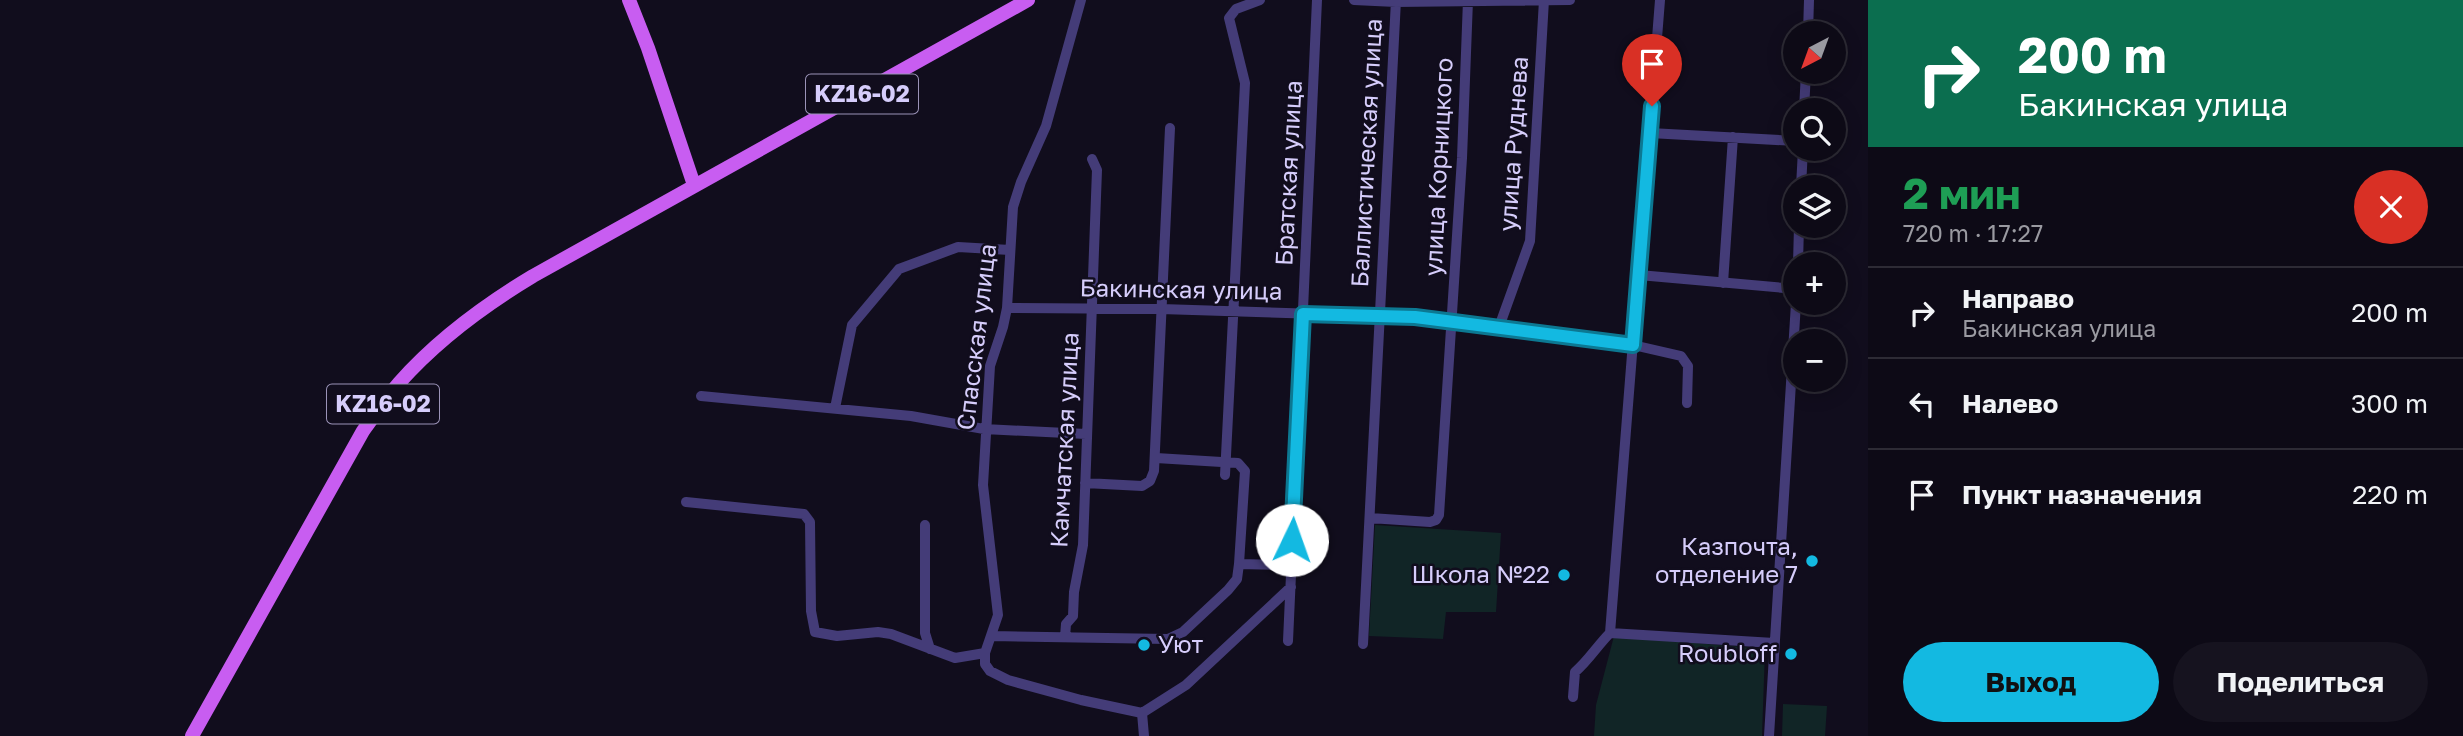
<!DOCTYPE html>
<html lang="ru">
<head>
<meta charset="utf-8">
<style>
  body { margin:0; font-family:"Golos Text",sans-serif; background:#16131f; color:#f1f3f6; height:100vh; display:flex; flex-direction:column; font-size:26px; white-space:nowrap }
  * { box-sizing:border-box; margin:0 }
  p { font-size:23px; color:#9a9aa1 }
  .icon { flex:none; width:38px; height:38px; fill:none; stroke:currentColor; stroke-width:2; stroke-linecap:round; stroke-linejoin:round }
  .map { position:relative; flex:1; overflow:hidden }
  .details { display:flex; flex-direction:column; background:#0d0a16; width:595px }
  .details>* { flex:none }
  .hud { background:#0b6e4f; color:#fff; overflow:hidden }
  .needle { width:46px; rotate:221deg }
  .controls { position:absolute; left:1783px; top:21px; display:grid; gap:14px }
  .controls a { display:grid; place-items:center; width:63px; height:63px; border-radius:50%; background:#0d0a16; box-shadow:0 4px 18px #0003,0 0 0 2px #2d2b35; font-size:35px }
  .pin { position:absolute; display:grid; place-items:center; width:60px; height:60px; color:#fff; margin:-72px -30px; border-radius:50% 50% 50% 0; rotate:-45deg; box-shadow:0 0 7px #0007 }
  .pin .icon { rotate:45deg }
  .me { position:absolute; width:77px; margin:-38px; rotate:3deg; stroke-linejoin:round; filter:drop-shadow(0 0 5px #0008) }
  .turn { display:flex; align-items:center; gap:24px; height:147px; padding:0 35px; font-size:32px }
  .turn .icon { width:91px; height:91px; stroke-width:2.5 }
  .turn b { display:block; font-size:49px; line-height:60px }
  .round { display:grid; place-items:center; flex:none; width:74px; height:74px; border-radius:37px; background:#16131f }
  .headline { display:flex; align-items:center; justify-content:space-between; height:119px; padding:0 35px }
  h1 { font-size:42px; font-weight:700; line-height:52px; color:#1e9e55 }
  .button { display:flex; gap:14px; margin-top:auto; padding:14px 35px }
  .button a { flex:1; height:80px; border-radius:42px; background:#13b9e1; color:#111; font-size:28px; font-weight:700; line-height:80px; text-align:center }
  .button a+a { background:#16131f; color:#f1f3f6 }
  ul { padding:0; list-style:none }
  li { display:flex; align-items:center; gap:21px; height:91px; padding:0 35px; border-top:2px solid #2d2b35 }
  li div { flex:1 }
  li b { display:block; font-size:26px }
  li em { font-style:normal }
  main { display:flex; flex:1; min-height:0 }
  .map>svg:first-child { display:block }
  .green { fill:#112526 }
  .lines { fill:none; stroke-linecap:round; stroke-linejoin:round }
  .minor { stroke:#443c78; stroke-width:10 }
  .major { stroke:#c85df1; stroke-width:14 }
  .route-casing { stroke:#0c7892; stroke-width:18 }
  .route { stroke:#13b9e1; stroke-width:12 }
  .poi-dot { fill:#13b9e1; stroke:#110d1d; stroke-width:2.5 }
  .labels { text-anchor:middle; stroke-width:5; stroke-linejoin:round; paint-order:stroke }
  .shield { fill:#110d1d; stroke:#9b93b8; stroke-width:2 }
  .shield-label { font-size:23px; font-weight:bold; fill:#d6cdfb }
  .street-label { font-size:24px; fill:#d6cdfb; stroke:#110d1d }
  .poi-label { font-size:24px; fill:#d6cdfb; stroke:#110d1d; text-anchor:end }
</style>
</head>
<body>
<main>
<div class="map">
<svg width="1868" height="736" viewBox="0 0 1868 736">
  <rect width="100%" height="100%" fill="#110d1d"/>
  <path class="green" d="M1375 525 1501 533 1496 612H1446L1443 639 1369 636Z
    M1614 636 1765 649 1762 736H1594L1596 705Z
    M1783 704 1827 706 1825 736H1782Z"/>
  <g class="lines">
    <path class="minor" d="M1081 0 1046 126 1021 182 1013 207 1007 308 1003 327 990 366 983 485 998 615 985 653V664L990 671 1008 680 1081 700 1142 713 1144 736
      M1354 0 1396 2 1570 0
      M1808 33 1809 0
      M1804 110 1806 72
      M1650 133 1796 141
      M1801 187 1803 149
      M1798 264 1799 226
      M1639 275 1796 289
      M1723 283 1733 137
      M1007 308 1161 309 1415 317 1633 345 1681 356 1688 366 1687 403
      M1499 327 1530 241 1544 0
      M701 396 911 416 984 429 1086 434
      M835 408 852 325 899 269 958 247 1010 250
      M1156 458 1238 463 1245 471 1239 564
      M1225 475 1245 83 1229 18 1236 9 1260 0
      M1085 483 1142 486 1150 481 1154 471 1170 128
      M686 502 804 514 810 522 811 611 815 632 837 636 878 632 891 634 955 658 985 653
      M1370 518 1430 522 1436 520 1439 515 1462 158 1468 0
      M925 525V633L930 649
      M1610 633 1774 643
      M992 636 1168 639 1183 632 1228 590 1237 579 1239 564 1291 565
      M1065 637 1066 624 1073 616 1074 592 1083 545 1097 170 1092 159
      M1288 641 1317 0
      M1363 644 1396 0
      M1573 697 1575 672C1589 660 1597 646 1610 633L1660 0
      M1142 713 1186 685 1291 587
      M1769 736 1796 303"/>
    <path class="major" d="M629 0 648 48 694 185
      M192 736 363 431C375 415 386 398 399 383 437 340 483 306 533 276L1028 0"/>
  </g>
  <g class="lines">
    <g class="route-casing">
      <path id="route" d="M1292 540 1303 314 1415 317 1633 345 1652 106"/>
    </g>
    <use href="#route" class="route"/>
  </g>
  <g class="poi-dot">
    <circle cx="1812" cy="561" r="7"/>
    <circle cx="1564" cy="575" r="7"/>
    <circle cx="1144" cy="645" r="7"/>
    <circle cx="1791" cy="654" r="7"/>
  </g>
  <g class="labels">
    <g class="shield">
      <rect x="806" y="74.5" width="112" height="39" rx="5"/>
      <rect x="327" y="384.5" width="112" height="39" rx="5"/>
    </g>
    <g class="shield-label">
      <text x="862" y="102">KZ16-02</text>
      <text x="383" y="412">KZ16-02</text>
    </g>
    <g class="street-label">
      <text transform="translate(1514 144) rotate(-86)" y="8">улица Руднева</text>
      <text transform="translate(1367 153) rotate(-87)" y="8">Баллистическая улица</text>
      <text transform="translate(1439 167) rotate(-87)" y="8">улица Корницкого</text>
      <text transform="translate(1289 173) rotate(-87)" y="8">Братская улица</text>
      <text transform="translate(1181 290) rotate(1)" y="8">Бакинская улица</text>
      <text transform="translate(977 337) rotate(-83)" y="8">Спасская улица</text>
      <text transform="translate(1065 440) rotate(-87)" y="8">Камчатская улица</text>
    </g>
    <g class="poi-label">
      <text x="1798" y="555">Казпочта,<tspan x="1798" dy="28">отделение 7</tspan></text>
      <text x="1550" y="583">Школа №22</text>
      <text x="1158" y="653" text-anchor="start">Уют</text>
      <text x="1777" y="662">Roubloff</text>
    </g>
  </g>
</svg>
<div class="controls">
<a><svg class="needle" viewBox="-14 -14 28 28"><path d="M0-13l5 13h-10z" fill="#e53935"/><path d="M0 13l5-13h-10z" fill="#9a9aa1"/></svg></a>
<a><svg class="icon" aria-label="search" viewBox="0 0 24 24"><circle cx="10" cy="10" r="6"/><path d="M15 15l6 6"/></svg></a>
<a><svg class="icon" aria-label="layers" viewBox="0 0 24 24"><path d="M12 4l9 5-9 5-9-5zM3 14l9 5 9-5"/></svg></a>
<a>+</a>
<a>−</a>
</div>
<div class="pin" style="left:1652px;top:106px;background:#d93025"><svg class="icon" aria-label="arrive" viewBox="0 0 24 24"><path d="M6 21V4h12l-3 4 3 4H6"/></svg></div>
<svg class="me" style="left:1292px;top:540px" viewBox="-20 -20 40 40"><circle r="19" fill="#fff"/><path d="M0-13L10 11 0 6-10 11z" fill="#13b9e1"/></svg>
</div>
<section class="details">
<div class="hud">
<div class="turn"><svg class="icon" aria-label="right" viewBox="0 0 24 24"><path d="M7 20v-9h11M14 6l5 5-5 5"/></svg><div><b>200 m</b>Бакинская улица</div></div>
</div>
<div class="headline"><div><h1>2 мин</h1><p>720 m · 17:27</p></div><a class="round" style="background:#d93025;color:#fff"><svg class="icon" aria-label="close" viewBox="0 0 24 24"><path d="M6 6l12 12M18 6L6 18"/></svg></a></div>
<ul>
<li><svg class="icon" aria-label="right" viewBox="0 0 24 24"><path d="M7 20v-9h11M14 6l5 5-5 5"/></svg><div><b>Направо</b><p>Бакинская улица</p></div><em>200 m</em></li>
<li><svg class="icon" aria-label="left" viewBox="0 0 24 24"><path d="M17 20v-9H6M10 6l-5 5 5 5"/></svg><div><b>Налево</b></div><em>300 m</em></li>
<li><svg class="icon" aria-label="arrive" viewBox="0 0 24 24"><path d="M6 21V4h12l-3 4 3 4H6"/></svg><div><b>Пункт назначения</b></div><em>220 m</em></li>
</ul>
<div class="button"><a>Выход</a><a>Поделиться</a></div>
</section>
</main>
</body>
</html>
